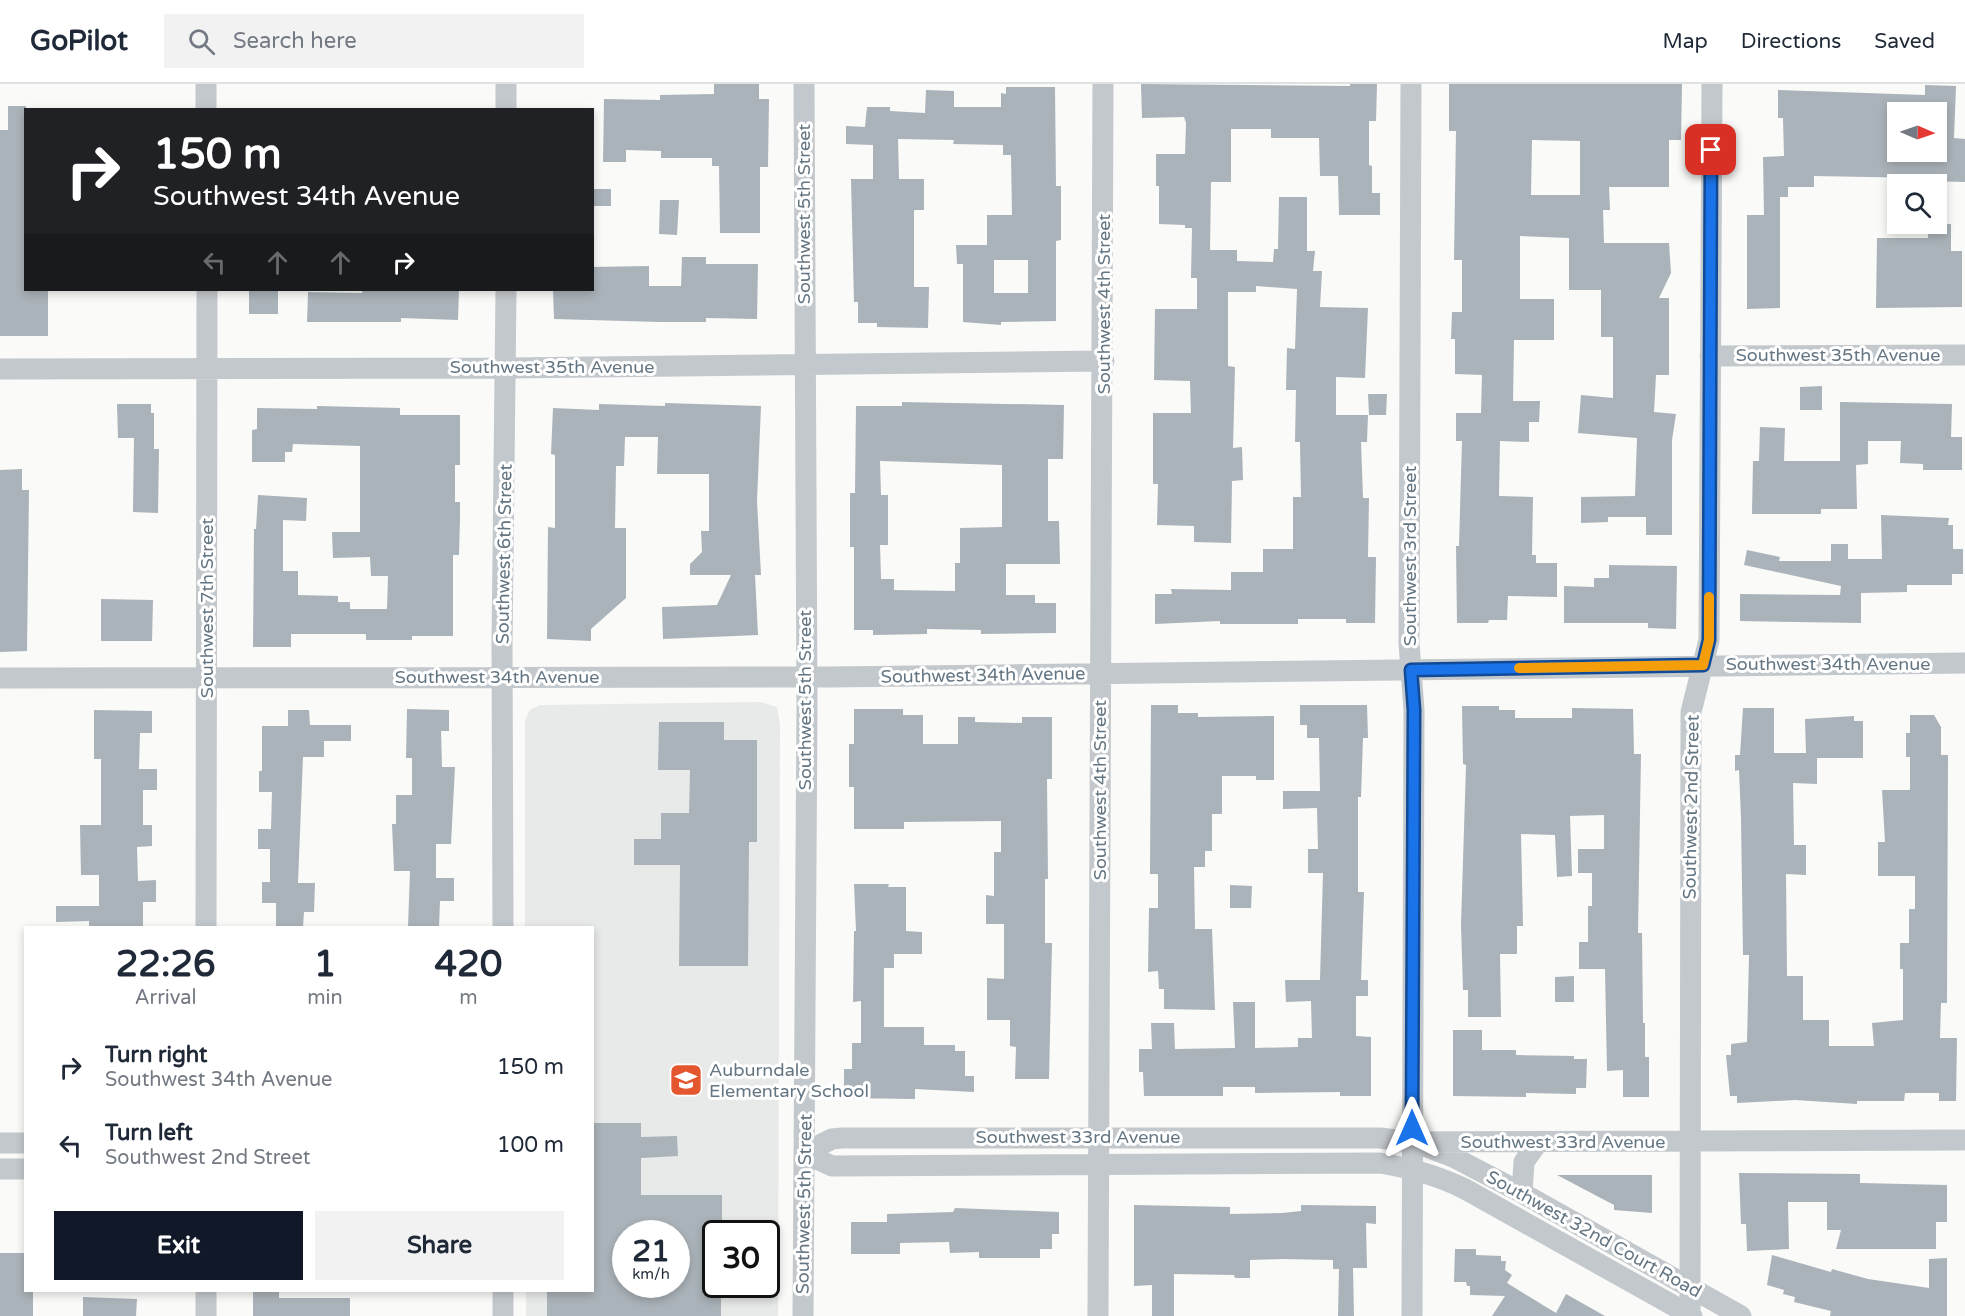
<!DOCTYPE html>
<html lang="en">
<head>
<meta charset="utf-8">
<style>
  body { margin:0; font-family:"Varela Round",sans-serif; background:#f2f2f3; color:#1f2937; height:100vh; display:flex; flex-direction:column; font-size:22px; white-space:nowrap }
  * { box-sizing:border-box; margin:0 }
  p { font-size:20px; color:#747a83 }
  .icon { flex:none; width:33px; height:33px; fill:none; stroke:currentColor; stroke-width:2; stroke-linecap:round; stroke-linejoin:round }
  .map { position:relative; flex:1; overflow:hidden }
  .panel { position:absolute; left:24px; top:842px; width:570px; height:366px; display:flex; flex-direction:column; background:#fff; border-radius:0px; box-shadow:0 3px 9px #0003 }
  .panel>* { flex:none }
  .top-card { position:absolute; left:24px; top:24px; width:570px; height:183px; border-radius:0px; box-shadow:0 3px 9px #0003; background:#202124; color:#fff; overflow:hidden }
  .needle { width:39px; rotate:92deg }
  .buttons { position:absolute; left:1887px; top:18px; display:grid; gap:12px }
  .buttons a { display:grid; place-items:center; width:60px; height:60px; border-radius:0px; background:#fff; box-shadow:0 3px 9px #0003; font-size:30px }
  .speed { position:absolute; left:612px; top:1136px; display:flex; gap:12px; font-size:30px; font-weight:700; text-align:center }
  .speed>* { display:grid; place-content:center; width:78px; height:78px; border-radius:50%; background:#fff; box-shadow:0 3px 9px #0003; line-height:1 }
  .speed small { font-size:15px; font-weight:400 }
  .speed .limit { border:3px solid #111; border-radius:9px; background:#fff; color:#111 }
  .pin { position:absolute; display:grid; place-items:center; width:51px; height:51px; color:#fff; margin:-26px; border-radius:12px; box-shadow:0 3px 9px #0006 }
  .me { position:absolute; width:66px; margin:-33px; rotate:0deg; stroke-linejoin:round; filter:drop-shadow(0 0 4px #0008) }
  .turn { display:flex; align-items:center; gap:21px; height:126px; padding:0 30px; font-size:27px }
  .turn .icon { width:78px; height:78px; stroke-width:2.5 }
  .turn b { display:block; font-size:42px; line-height:51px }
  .lanes { display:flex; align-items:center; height:57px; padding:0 30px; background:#0003; justify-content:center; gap:30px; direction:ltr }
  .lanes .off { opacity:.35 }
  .eta { display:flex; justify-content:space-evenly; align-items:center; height:102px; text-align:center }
  .eta b { font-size:36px; font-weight:800; line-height:42px }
  .action { display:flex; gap:12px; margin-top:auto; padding:12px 30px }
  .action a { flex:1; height:69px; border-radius:0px; background:#111827; color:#fff; font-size:24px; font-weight:800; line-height:69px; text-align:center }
  .action a+a { background:#f2f2f3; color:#1f2937 }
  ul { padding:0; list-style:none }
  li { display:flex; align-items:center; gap:18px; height:78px; padding:0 30px }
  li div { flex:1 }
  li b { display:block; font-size:22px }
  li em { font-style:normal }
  header { display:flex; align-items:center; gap:36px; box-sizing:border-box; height:84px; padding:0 30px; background:#fff; border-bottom:2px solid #e0e1e3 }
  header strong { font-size:28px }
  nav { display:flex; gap:33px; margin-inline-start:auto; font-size:21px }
  .search { width:420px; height:54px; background:#f2f2f3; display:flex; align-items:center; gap:15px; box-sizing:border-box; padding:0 21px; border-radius:0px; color:#747a83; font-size:22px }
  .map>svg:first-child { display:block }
  .built { fill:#e8e9e9; fill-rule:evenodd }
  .building { fill:#aab3b9; fill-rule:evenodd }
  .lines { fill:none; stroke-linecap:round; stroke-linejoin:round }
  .minor { stroke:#c3c8cc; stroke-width:21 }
  .route-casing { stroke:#114b97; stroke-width:15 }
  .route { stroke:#1a73e8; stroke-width:10 }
  .slow { stroke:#f59e0b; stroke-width:10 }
  .labels { text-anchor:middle; stroke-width:6; stroke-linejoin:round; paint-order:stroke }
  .street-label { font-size:18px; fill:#657683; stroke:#fff }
  .poi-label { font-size:18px; fill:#657683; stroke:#fff; text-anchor:start }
</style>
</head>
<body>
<header>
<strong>GoPilot</strong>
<div class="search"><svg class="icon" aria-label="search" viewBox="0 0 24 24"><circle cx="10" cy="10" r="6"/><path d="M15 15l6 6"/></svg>Search here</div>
<nav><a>Map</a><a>Directions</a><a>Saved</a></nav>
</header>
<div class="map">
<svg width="1965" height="1232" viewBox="0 0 1965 1232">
  <rect width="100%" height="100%" fill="#fafaf8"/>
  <path class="built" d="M760 618 777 623 780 640 778 1232H526V1206H592V843H525V636L530 626 540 621ZM626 1149H676V1200H626ZM716 1149H766V1200H716Z"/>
  <path class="building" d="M714 0H759V15H769L768 83H760V149H720L719 82H712V74H661V67L626 66V78H603L604 15 660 16V11L714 10Z
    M1141 0 1350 2V0H1377L1376 37H1369V81L1372 82V109H1380V131H1339L1338 92H1320L1319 54H1271V45H1231V98H1211L1210 166H1237V177L1273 178 1274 165H1278L1279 113H1307V167H1315L1313 187H1322L1320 223 1368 224 1365 294 1336 293V331H1368L1367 358H1361L1363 414H1369L1368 473H1376L1375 539H1346V535H1298V540H1220V537L1155 540V510H1172L1171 505 1231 506V488H1263V465H1293V413H1301L1300 358H1295L1296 306H1286L1287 264 1295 265 1297 205 1256 202V208H1228V282L1235 283 1233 364 1242 363 1243 396 1232 397 1231 459 1194 458V442L1157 441 1158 400H1153V329H1191L1190 297 1154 296 1155 225H1197V194H1191L1192 144H1185V141L1159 140V102H1156V70H1185L1186 39 1184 33 1142 34Z
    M1449 0H1682L1681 56H1669V103H1609L1610 126H1603L1604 159H1669L1671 189 1659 214H1669V291H1656L1654 328 1676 330 1672 356V451H1646V433H1608V438L1581 439V413L1635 412 1637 354 1578 349 1581 311 1613 314V253H1601V206H1569V154L1520 152V215H1554V256H1514L1513 317H1540L1539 338H1529V358L1500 357 1499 412 1533 413 1532 471H1536V479H1557V513L1508 512 1507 536H1489L1488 539H1457L1456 462H1459L1462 357H1456V329H1481L1482 291 1455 290V255H1451L1452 228H1462V176H1454L1456 47H1449ZM1532 56 1580 57V111H1531Z
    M1925 1 1956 2 1954 54 1965 55V98L1923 97V94L1814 92V103H1788V113H1780V224L1747 225V131H1764L1763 73 1784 72 1783 34H1778V6L1925 11ZM1898 28H1936V68H1898Z
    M1006 3H1055L1056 102H1061V156L1056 157V237L1001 238V241L963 238V180H957L956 161H987V131H1012L1011 71H1003V61L953 60 954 56 898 55 899 95H924V126H914V203H929L928 244 877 243V239H858V218H854L851 95H873V61L846 60V42L865 43 867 23H890V27L925 29 926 6 954 7V23H1001V9L1006 10ZM994 176H1028V209H994Z
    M8 22H26V206H48V252H0V46H8Z
    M592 105H611V122H592Z
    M660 116H679L677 151 659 150Z
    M1928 140H1951V167H1962V223L1876 224 1877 154H1928Z
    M682 173H706V180H758L757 235 706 234V238H660L554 235 553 206H592V183L649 182V202H681Z
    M249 206H278V230H249Z
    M362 206H459L458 236 401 234V238H307L308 208 362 209Z
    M1822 302V326H1800V303Z
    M1368 310H1387L1386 331H1369Z
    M902 318 1064 321 1063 375H1048V437H1059L1060 480H1006V511H1035V519H1056V549L981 550V546L927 545V550L873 551V546H854V463H850V409H855L856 322H902ZM880 377 1002 381V443L960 444V479H955V507L894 506V495H881L880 461H888V411H881Z
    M1840 318 1952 320 1951 353H1962V386H1923V380L1900 379 1901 357H1868V380L1856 381 1857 425H1821V430H1752L1753 377H1759L1760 343 1785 344 1784 377H1840Z
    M665 319 761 322 757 417 761 491H755L758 551 663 555 662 523 717 521 731 491H690V480L702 468 701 447H709V390H657L658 353H625L624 382H616L615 444H626V514L591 545V557L547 555 548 443 555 444V371L551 370 553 324 599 326V320L665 322Z
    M117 320H151V329H154V365H159L158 429 133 428 134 354H118Z
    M317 322 400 324V331H460V381H455V418H460V434L459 471H453V552H412V556H366V550H291V563H253L254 445H256L258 411 307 414 306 437 283 436V487H298V511L338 512V518H350V525H387L388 492H371L370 473 333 474 332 448H360V362L293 360 292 368H285V378H252V346L257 345V324L317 325Z
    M22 385V406H29L27 567 0 568V386Z
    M1881 431 1949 434 1948 441H1953V465H1963V490H1952V501H1907V508L1861 509V539L1740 537V510L1840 511 1841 502 1744 481 1747 466 1780 473 1779 477H1831V460H1848V475H1882Z
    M1609 481 1677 482 1676 545 1648 544V539H1564V502L1594 503V494H1609Z
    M101 515 153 516 152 557H101Z
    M1151 621H1178V629H1198V633L1274 632V696H1256V692H1222V730H1212V767H1205V783H1194L1195 845H1212L1215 926 1164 925V905H1159L1158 887 1148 888 1149 824H1158V790H1150Z
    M1300 621H1367L1368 654H1363L1361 713H1358V808H1364L1361 896H1368V912H1356V952L1371 953V1012H1340V1008L1255 1009V1003H1223V1012H1144L1143 988H1139V965H1152L1151 939H1174L1175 965 1235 964 1233 918H1255V964L1298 963V954H1312L1311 917 1286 918 1285 896H1320L1323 789H1308V765H1318L1317 724 1283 725V707H1320L1319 654H1307V641H1300Z
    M1462 622H1499V626H1515V634H1572V624L1633 625 1634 670H1641L1638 849H1642L1643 939H1645V973H1649V1013H1623V986L1607 987 1605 885H1579V858H1588V822H1592V789H1578V765H1604V731L1570 732 1572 792 1557 793 1555 751 1521 750 1523 842H1517V870H1500L1501 933H1468V906H1463L1461 841 1466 681 1463 680Z
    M1743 624H1774V669H1806L1805 635 1854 632V637H1863V674H1817V700L1793 699 1794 761H1806V791L1786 790 1787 892H1803V936H1829V962H1874L1872 939 1903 936V885H1900V859H1909V825H1915V792H1878V758H1885L1882 706H1910V673H1906V649H1910V631H1934L1941 643V671H1948L1947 919H1941L1940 954H1957L1956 1017H1939V1009H1905L1904 1017H1857V1020L1795 1016 1737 1019V1012H1730L1726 971H1731V960L1747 958 1749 871H1743L1741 734 1739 686 1735 687V671H1740Z
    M407 625 449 626V647H441L442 683H455L451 760H436V794H454V817H440L439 843H408L410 787H394L392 740H396V711H412V674H406Z
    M854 625H903V631H923V660H958V633H975V638L1022 639V633H1052V695H1047L1048 795H1045V859H1052L1049 995H1015L1016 963 1010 962V936H987V894L1004 895V840H986V811L994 812V768H1001V737L904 738V745H854V703H849V660H854Z
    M94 626 152 627V649H140L139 685H157V706H143V741H152V762L137 763 138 797 156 796V818H143V843H89V837L56 838V822H99V791H81L80 741H101V675H94Z
    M288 626H309L310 641H351V657H324V673H303L298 799H315L314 828H304L303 843H276V819H262V798H270V765H258V745H271L272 708H259V687H262V642H288Z
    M659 638H724V656H757V758H749L748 882H679L680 781H634V755H661V729H689L690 686H658Z
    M854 800H889L888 803H906V847L922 848V870H894V884H884V943H924V961H955V967H965V992H974V1008L915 1005V1015L844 1014V985H852V959H861V917L853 918 854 847H856Z
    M1230 801 1252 802 1251 824H1230Z
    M1574 892V918H1555V893Z
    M1453 946H1482V966H1516V971L1574 972V975H1587L1586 1004H1576V1010L1526 1009V1013L1453 1012Z
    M592 1039H641V1053L677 1052 678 1072 641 1074V1111H722V1149H716V1200H721V1232H547V1206H592ZM626 1149H676V1200H626Z
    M1739 1089 1860 1090V1099L1947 1101V1138H1936V1165H1836L1841 1146H1827V1118H1788L1789 1165 1747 1167 1746 1140H1741Z
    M1557 1091H1652V1129L1614 1126V1121Z
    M1134 1121 1230 1123V1130L1282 1129 1301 1127V1121L1376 1122V1140L1366 1139 1367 1184H1353L1354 1232H1338L1339 1185H1333V1176L1282 1175 1250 1176V1194H1235L1234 1191 1174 1190V1232H1152V1201L1134 1202Z
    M955 1124 1059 1128V1150H1052V1165H1040V1174H979V1168L950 1169 949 1158 900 1159V1170H851V1138H887V1130L953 1128Z
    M1455 1165H1476V1171L1501 1172V1177H1506L1505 1186 1512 1191 1507 1199 1556 1229 1566 1210 1605 1232H1492L1505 1212 1470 1211V1202H1467L1466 1198H1454Z
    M0 1169H26V1206H33V1232H0Z
    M1772 1171 1831 1188 1832 1185 1868 1195 1929 1204V1175L1947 1174V1232H1830L1831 1227 1794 1218 1795 1213 1783 1210 1784 1206 1767 1201Z
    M253 1206H279V1214H350V1232H253Z
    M83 1213 137 1215 136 1232H83Z"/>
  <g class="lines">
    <path class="minor" d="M206 0V26
      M1411 0 1409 559 1414 626 1412 1232
      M506 26V0
      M1710 272 1965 271
      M0 285 506 284 1104 277
      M0 594 830 593 1965 579
      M206 843 207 206
      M503 843 502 561 506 206
      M0 1059H26
      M1424 1062 1453 1073 1522 1109 1741 1232
      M804 1069 832 1055 842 1054H1380L1412 1058 1965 1056
      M804 1069 832 1082 1380 1079C1410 1084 1437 1091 1465 1105L1692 1232
      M0 1085H26
      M1522 1109 1524 1078 1538 1058
      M206 1206V1232
      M503 1232V1206
      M803 1232 807 621 804 0
      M1098 1232 1103 0
      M1690 1232 1691 628 1709 556 1712 0"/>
  </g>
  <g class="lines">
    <g class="route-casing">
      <path id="route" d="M1412 1044 1414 626 1411 586 1703 581 1709 556 1711 66"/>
    </g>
    <use href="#route" class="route"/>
    <path class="slow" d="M1519 584 1703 581 1709 556V513"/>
  </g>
  <defs>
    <g id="school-square" transform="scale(1.725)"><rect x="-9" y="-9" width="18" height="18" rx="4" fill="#e4572e" stroke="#fff"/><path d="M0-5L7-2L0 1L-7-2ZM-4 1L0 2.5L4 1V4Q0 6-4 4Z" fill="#fff"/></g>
  </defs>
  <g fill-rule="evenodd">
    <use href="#school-square" x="686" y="996"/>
  </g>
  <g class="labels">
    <g class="street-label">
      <text transform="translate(804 130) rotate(-90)" y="6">Southwest 5th Street</text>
      <text transform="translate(1104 220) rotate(-90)" y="6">Southwest 4th Street</text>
      <text x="1838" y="277">Southwest 35th Avenue</text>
      <text x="552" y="289">Southwest 35th Avenue</text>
      <text transform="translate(504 470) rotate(-89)" y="6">Southwest 6th Street</text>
      <text transform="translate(1410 472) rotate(-90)" y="6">Southwest 3rd Street</text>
      <text transform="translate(207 524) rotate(-90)" y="6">Southwest 7th Street</text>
      <text x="1828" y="586">Southwest 34th Avenue</text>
      <text transform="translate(983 591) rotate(-1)" y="6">Southwest 34th Avenue</text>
      <text x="497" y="599">Southwest 34th Avenue</text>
      <text transform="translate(805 616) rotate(-90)" y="6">Southwest 5th Street</text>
      <text transform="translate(1100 706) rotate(-90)" y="6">Southwest 4th Street</text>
      <text transform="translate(1691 723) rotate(-89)" y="6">Southwest 2nd Street</text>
      <text x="1078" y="1059">Southwest 33rd Avenue</text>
      <text x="1563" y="1064">Southwest 33rd Avenue</text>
      <text transform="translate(804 1120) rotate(-89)" y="6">Southwest 5th Street</text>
      <text transform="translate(1594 1150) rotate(29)" y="6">Southwest 32nd Court Road</text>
    </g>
    <g class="poi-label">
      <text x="709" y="992">Auburndale<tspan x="709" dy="21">Elementary School</tspan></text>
    </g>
  </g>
</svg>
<div class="buttons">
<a><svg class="needle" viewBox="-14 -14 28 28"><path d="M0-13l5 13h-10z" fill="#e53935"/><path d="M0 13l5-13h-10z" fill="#747a83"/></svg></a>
<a><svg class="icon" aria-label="search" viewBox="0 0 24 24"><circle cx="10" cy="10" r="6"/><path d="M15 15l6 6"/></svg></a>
</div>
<div class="speed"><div>21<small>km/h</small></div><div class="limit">30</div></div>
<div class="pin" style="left:1711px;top:66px;background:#d93025"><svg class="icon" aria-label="arrive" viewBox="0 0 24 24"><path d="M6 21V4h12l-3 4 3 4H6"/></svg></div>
<svg class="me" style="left:1412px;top:1044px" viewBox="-20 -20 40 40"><path d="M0-17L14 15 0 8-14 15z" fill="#1a73e8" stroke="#fff" stroke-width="4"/></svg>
<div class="top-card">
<div class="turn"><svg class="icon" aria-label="right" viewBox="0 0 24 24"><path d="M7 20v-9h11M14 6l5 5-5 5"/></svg><div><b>150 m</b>Southwest 34th Avenue</div></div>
<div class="lanes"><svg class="icon off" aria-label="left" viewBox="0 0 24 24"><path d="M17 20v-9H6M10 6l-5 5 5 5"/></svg><svg class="icon off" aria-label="ahead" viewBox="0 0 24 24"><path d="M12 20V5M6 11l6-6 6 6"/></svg><svg class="icon off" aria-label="ahead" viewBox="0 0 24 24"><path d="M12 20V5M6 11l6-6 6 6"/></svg><svg class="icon" aria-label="right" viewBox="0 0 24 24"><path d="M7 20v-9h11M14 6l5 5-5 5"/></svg></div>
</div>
<section class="panel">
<div class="eta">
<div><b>22:26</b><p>Arrival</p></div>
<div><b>1</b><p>min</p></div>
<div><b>420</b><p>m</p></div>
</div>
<ul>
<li><svg class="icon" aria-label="right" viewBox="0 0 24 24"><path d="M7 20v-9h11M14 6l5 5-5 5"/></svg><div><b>Turn right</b><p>Southwest 34th Avenue</p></div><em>150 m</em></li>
<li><svg class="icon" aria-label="left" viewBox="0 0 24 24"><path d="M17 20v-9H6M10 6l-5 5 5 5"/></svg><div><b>Turn left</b><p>Southwest 2nd Street</p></div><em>100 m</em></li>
</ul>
<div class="action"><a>Exit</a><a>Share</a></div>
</section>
</div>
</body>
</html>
